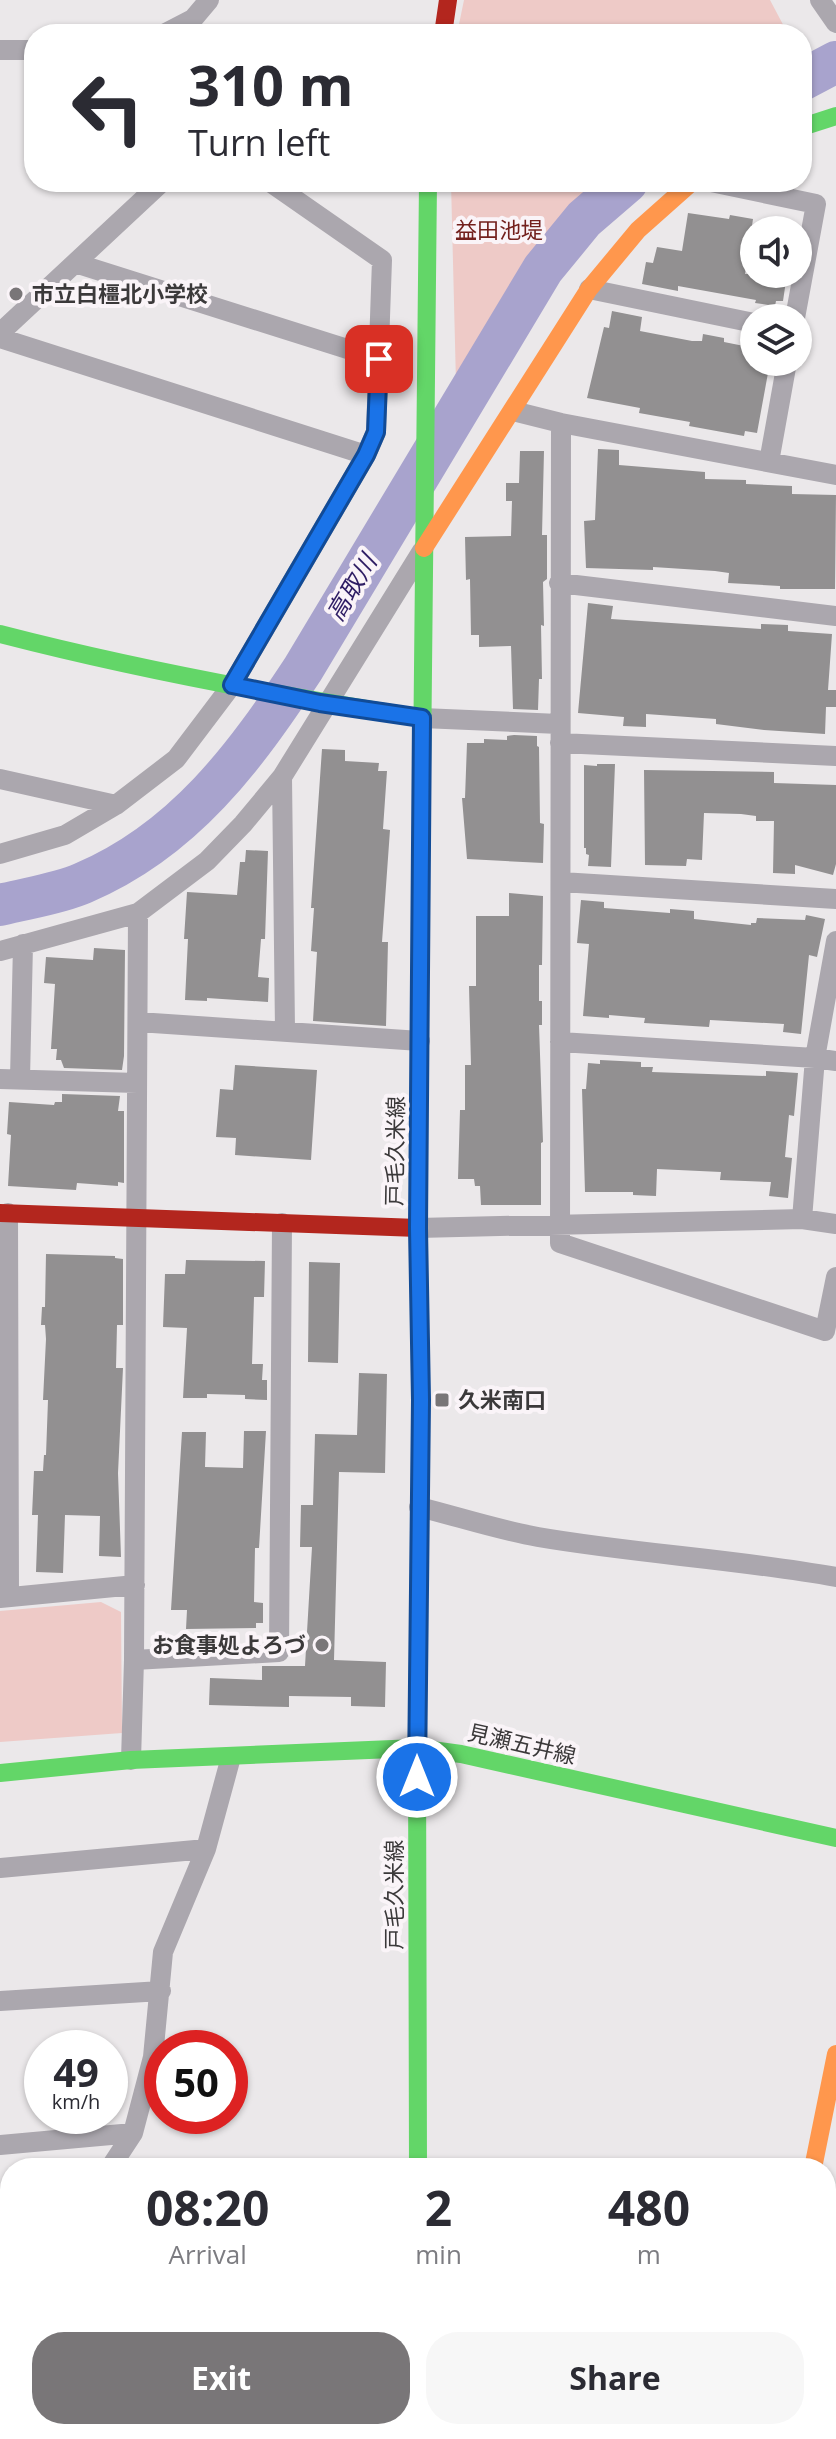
<!DOCTYPE html>
<html lang="en">
<head>
<meta charset="utf-8">
<style>
  body { margin:0; font-family:"Open Sans","Noto Sans JP",sans-serif; background:#f7f7f7; color:#2b2b33; height:100vh; display:flex; flex-direction:column; font-size:30px; white-space:nowrap }
  * { box-sizing:border-box; margin:0 }
  p { font-size:26px; color:#7c7c81 }
  .icon { flex:none; width:44px; height:44px; fill:none; stroke:currentColor; stroke-width:2; stroke-linecap:round; stroke-linejoin:round }
  .map { position:relative; flex:1; overflow:hidden }
  .drawer { position:absolute; left:0px; top:2158px; width:836px; height:282px; display:flex; flex-direction:column; background:#fff; border-radius:32px 32px 0 0; box-shadow:0 2px 6px #0004 }
  .drawer>* { flex:none }
  .banner { position:absolute; left:24px; top:24px; width:788px; height:168px; border-radius:32px; box-shadow:0 2px 6px #0004; background:#fff; color:#2b2b33; overflow:hidden }
  .tools { position:absolute; left:740px; top:216px; display:grid; gap:16px }
  .tools a { display:grid; place-items:center; width:72px; height:72px; border-radius:50%; background:#fff; box-shadow:0 2px 6px #0004; font-size:40px }
  .speed { position:absolute; left:24px; top:2030px; display:flex; gap:16px; font-size:40px; font-weight:700; text-align:center }
  .speed>* { display:grid; place-content:center; width:104px; height:104px; border-radius:50%; background:#fff; box-shadow:0 2px 6px #0004; line-height:1 }
  .speed small { font-size:20px; font-weight:400 }
  .speed .limit { border:12px solid #d22; background:#fff; color:#111 }
  .pin { position:absolute; display:grid; place-items:center; width:68px; height:68px; color:#fff; margin:-34px; border-radius:16px; box-shadow:0 4px 12px #0006 }
  .me { position:absolute; width:88px; margin:-44px; rotate:0deg; stroke-linejoin:round; filter:drop-shadow(0 0 6px #0008) }
  .turn { display:flex; align-items:center; gap:28px; height:168px; padding:0 32px; font-size:36px }
  .turn .icon { width:104px; height:104px; stroke-width:2.5 }
  .turn b { display:block; font-size:56px; line-height:68px }
  .eta { display:flex; justify-content:space-evenly; align-items:center; height:136px; text-align:center }
  .eta b { font-size:48px; font-weight:700; line-height:56px }
  .action { display:flex; gap:16px; margin-top:auto; padding:16px 32px }
  .action a { flex:1; height:92px; border-radius:32px; background:#797678; color:#fff; font-size:32px; font-weight:700; line-height:92px; text-align:center }
  .action a+a { background:#f7f7f7; color:#2b2b33 }
  .map>svg:first-child { display:block }
  .green { fill:#eecac7 }
  .lines { fill:none; stroke-linecap:round; stroke-linejoin:round }
  .river { stroke:#a8a3cd; stroke-width:42 }
  .building { fill:#929091 }
  .street { stroke:#aba7ae; stroke-width:20 }
  .fast { stroke:#63d668; stroke-width:18 }
  .slow { stroke:#ff974d; stroke-width:18 }
  .jam { stroke:#b3261e; stroke-width:18 }
  .route-casing { stroke:#114b97; stroke-width:20 }
  .route { stroke:#1a73e8; stroke-width:14 }
  .poi-dot { fill:#797678; stroke:#faf4f8; stroke-width:3 }
  .labels { text-anchor:middle; stroke-width:8; stroke-linejoin:round; paint-order:stroke }
  .park-label { font-size:22px; fill:#73201d; stroke:#faf4f8 }
  .poi-label { font-size:22px; font-weight:bold; fill:#3b393a; stroke:#faf4f8; text-anchor:start }
  .street-label { font-size:22px; fill:#3b393a; stroke:#faf4f8 }
  .water-label { font-size:24px; font-style:italic; fill:#2e1d64; stroke:#faf4f8 }
</style>
</head>
<body>
<div class="map">
<svg width="836" height="2439" viewBox="0 0 836 2439">
  <rect width="100%" height="100%" fill="#ebe8ea"/>
  <path class="green" d="M464 0H770L788 34H457Z
    M451 182H609C597 193 583 203 572 215 526 262 487 326 456 383Z
    M101 1602 121 1612 122 1733 0 1742V1611Z"/>
  <g class="lines">
    <path class="river" d="M802 80 836 62
      M0 905C27 898 58 894 83 883 184 840 245 757 303 669L543 269 584 219 627 182"/>
  </g>
  <path class="building" d="M688 213 729 219 730 215 753 219 745 274H787L783 301H776L775 306 755 303 756 300 678 286V291L642 284 646 262 653 263 657 247 682 251Z
    M612 311 642 317 640 331 692 341H702L703 334 724 338V342L754 348V362H770L757 433 745 431 744 436 689 426 690 422 639 413 640 408 587 398 604 327 609 328Z
    M598 449 619 450V465L705 472V479L746 480V484L792 486V494L836 495 835 589H780V586L728 583 729 573 715 571 653 567V570L586 568 584 521 595 520Z
    M520 451H544L542 535H547V579L543 582 544 626 541 625 542 679H539L538 710 513 709 511 646 479 647V635H471L470 579 466 580 465 537 511 536 512 501H506V483H519Z
    M588 603 613 606 611 619 761 629V624L788 625V631L832 634 828 690H836V707H826L825 734 764 730 716 724V719L646 714V727L623 726 624 717 578 713Z
    M514 735 537 736V746L539 747 540 823 544 824 543 863 467 859 462 798H465L467 743H484V739L507 740V736Z
    M322 749 345 750V761L379 763 378 771H387L383 829 390 830 382 942H388L386 1026 313 1021 317 952 311 951 314 908H311Z
    M597 764H615L611 867 588 866 589 855 586 854V848H584V765L597 766Z
    M644 770 774 772V783L836 785V864L833 875 795 865V874L773 873 774 821H756V816L741 814 704 813 702 860 687 859 686 866 645 865Z
    M246 850 268 851 265 939H261L258 977 269 978 268 1002 207 998V1001L185 1000 188 939H184L187 892 237 895 240 862H245Z
    M509 893 543 896 542 965H539V1001H542V1025H539L543 1142 541 1143V1205H481L480 1186H475L474 1179H458L460 1110H465V1065H471L469 986H476V916H509Z
    M581 900 604 902V908L670 913V909L694 911V919L751 925V923H756L757 918 805 920 806 915 825 919 817 957 809 955 801 1034 783 1032 784 1024 710 1020 709 1027 644 1023 645 1018 609 1015V1018L583 1016 589 944 577 943Z
    M94 948 125 950 124 1056 122 1070 64 1068 61 1060H56L57 1049H51L55 984 44 983 46 957 93 960Z
    M600 1060 641 1062V1067H653L652 1072 766 1076V1071L798 1073 794 1116 789 1115 785 1157 792 1158 788 1198 769 1196 771 1182 720 1180 721 1172 657 1169 656 1196 633 1195V1192H585L582 1089H586L588 1063 600 1064Z
    M235 1065 317 1070 311 1160 235 1155 236 1138 216 1137 220 1089 233 1090Z
    M62 1094 120 1096 118 1111H124V1183L118 1182V1186L77 1183 76 1190 8 1186 11 1135 7 1134 9 1102 54 1105 55 1102H62Z
    M46 1254 115 1256V1258L123 1259V1325H117L116 1368H123L118 1473 121 1557 99 1556 100 1516 65 1515 63 1573 36 1572 38 1515H32L34 1471H43L44 1455H46L48 1400H43L46 1339 45 1325H41L42 1307H45Z
    M186 1260 265 1261 264 1297H254L252 1364H263L262 1380H267V1400L245 1399V1395L207 1394V1398H183L187 1328 163 1327 165 1274H185Z
    M309 1262 340 1263 338 1363 308 1362Z
    M359 1373 387 1374 385 1473 339 1472 334 1660 386 1662 385 1707 351 1706V1697L289 1696V1707L209 1705 210 1678 262 1680V1666H305L312 1547H300L301 1505H313L315 1434 357 1435Z
    M244 1431H266L259 1548H255L254 1602 263 1603V1623H256V1628L186 1629 187 1610H171L182 1432H206L205 1467 243 1468Z"/>
  <g class="lines">
    <path class="street" d="M820 0 836 23
      M164 34 193 19 209 0
      M0 50H34
      M711 182 816 204 795 318
      M75 263 379 359
      M589 289 754 323
      M0 333 162 182
      M0 338 366 455
      M513 411 561 423 836 475
      M561 423 560 1243 825 1331 836 1277
      M769 462 787 362
      M559 583 836 616
      M422 718 559 724
      M560 743 836 756
      M282 777 285 1030
      M0 779 116 805
      M0 854 65 835 116 805 176 759 232 685 366 455 376 432 382 260 270 182
      M561 882 836 899
      M0 951 138 913 207 861 243 824 282 777 422 551
      M138 1022 420 1041
      M560 1042 815 1058 836 1061
      M0 1079 137 1083
      M20 1079 23 944
      M8 1213 9 1597
      M802 1219 815 1058 836 941
      M418 1228 802 1219 836 1224
      M419 1507C459 1517 498 1530 538 1537 637 1554 737 1559 836 1577
      M0 1598 135 1585
      M134 1660 279 1652 282 1223
      M131 1760 134 1660 138 913
      M0 1868 206 1849
      M0 2001 161 1991
      M0 2145 133 2133
      M110 2168 133 2133 153 2057 163 1952 206 1849 231 1757
      M826 2219 836 2222
      M0 2378H10
      M826 2406 836 2382
      M816 2439 818 2430"/>
    <path class="fast" d="M802 127 836 116
      M0 634C139 670 280 696 422 718
      M419 1059 428 182
      M0 1773 131 1760 417 1748 461 1754 836 1838
      M418 2168 417 1748 421 1400 419 1272
      M608 2439 616 2430"/>
    <path class="slow" d="M424 548 589 289 638 230 692 182
      M813 2168 836 2054"/>
    <path class="jam" d="M443 34 448 0
      M0 1213 418 1228
      M419 1272V1059
      M418 2430V2439"/>
  </g>
  <g class="lines">
    <g class="route-casing">
      <path id="route" d="M379 359 376 432 366 455 232 685 320 703 422 718 418 1228 421 1400 417 1777"/>
    </g>
    <use href="#route" class="route"/>
  </g>
  <g class="poi-dot">
    <circle cx="16" cy="294" r="8"/>
    <rect x="434" y="1392" width="16" height="16" rx="4"/>
    <circle cx="322" cy="1645" r="8"/>
  </g>
  <g class="labels">
    <g class="park-label">
      <text x="499" y="238">益田池堤</text>
    </g>
    <g class="poi-label">
      <text x="32" y="302">市立白橿北小学校</text>
      <text x="458" y="1408">久米南口</text>
      <text x="306" y="1653" text-anchor="end">お食事処よろづ</text>
    </g>
    <g class="street-label">
      <text transform="translate(395 1151) rotate(-89)" y="8">戸毛久米線</text>
      <text transform="translate(522 1744) rotate(13)" y="8">見瀬五井線</text>
      <text transform="translate(394 1895) rotate(-90)" y="8">戸毛久米線</text>
    </g>
    <g class="water-label">
      <text transform="translate(352 588) rotate(-59)" y="8">高取川</text>
    </g>
  </g>
</svg>
<div class="tools">
<a><svg class="icon" aria-label="sound" viewBox="0 0 24 24"><path d="M4 9h4l5-4v14l-5-4H4zM17 9q2 3 0 6"/></svg></a>
<a><svg class="icon" aria-label="layers" viewBox="0 0 24 24"><path d="M12 4l9 5-9 5-9-5zM3 14l9 5 9-5"/></svg></a>
</div>
<div class="speed"><div>49<small>km/h</small></div><div class="limit">50</div></div>
<div class="pin" style="left:379px;top:359px;background:#d93025"><svg class="icon" aria-label="arrive" viewBox="0 0 24 24"><path d="M6 21V4h12l-3 4 3 4H6"/></svg></div>
<svg class="me" style="left:417px;top:1777px" viewBox="-20 -20 40 40"><circle r="17" fill="#1a73e8" stroke="#fff" stroke-width="3"/><path d="M0-11L8 9 0 5-8 9z" fill="#fff"/></svg>
<div class="banner">
<div class="turn"><svg class="icon" aria-label="left" viewBox="0 0 24 24"><path d="M17 20v-9H6M10 6l-5 5 5 5"/></svg><div><b>310 m</b>Turn left</div></div>
</div>
<section class="drawer">
<div class="eta">
<div><b>08:20</b><p>Arrival</p></div>
<div><b>2</b><p>min</p></div>
<div><b>480</b><p>m</p></div>
</div>
<div class="action"><a>Exit</a><a>Share</a></div>
</section>
</div>
</body>
</html>
